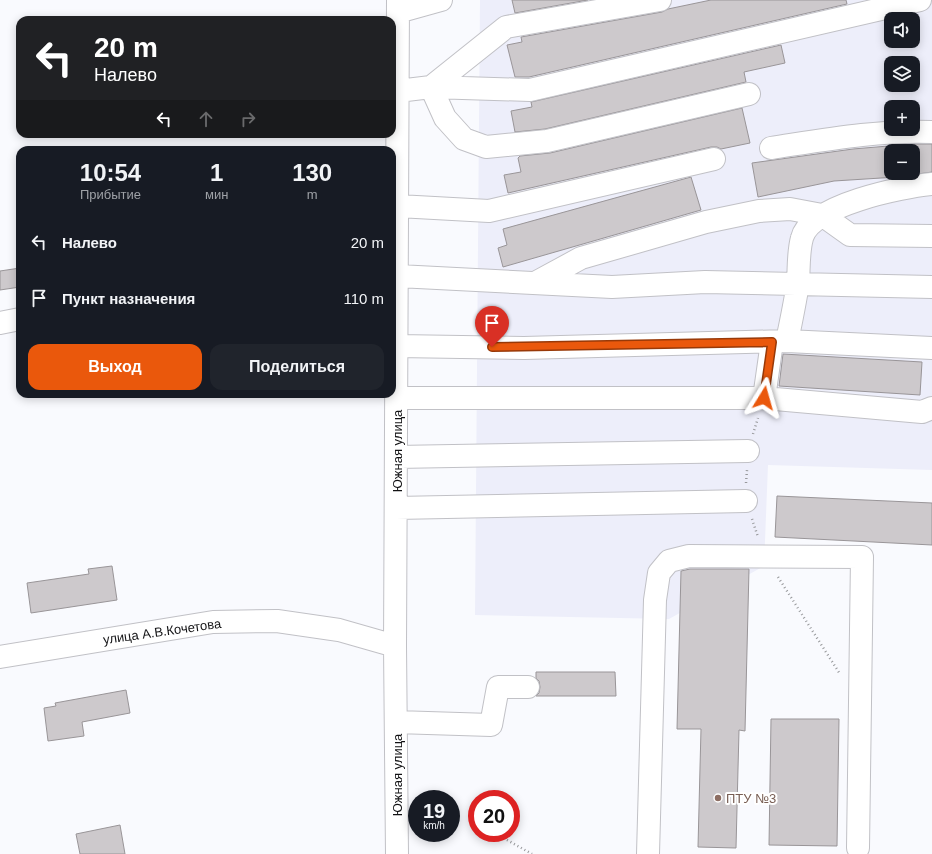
<!DOCTYPE html>
<html lang="ru">
<head>
<meta charset="utf-8">
<style>
  body { margin:0; font-family:Helvetica,sans-serif; background:#20242c; color:#f1f3f6; height:100vh; display:flex; flex-direction:column; font-size:15px; white-space:nowrap }
  * { box-sizing:border-box; margin:0 }
  p { font-size:13px; color:#9ea1a6 }
  .icon { flex:none; width:22px; height:22px; fill:none; stroke:currentColor; stroke-width:2; stroke-linecap:round; stroke-linejoin:round }
  .map { position:relative; flex:1; overflow:hidden }
  .sheet { position:absolute; left:16px; top:146px; width:380px; height:252px; display:flex; flex-direction:column; background:#171b24; border-radius:12px; box-shadow:0 2px 10px #0003 }
  .sheet>* { flex:none }
  .guide { position:absolute; left:16px; top:16px; width:380px; height:122px; border-radius:12px; box-shadow:0 2px 10px #0003; background:#202124; color:#fff; overflow:hidden }
  .controls { position:absolute; left:884px; top:12px; display:grid; gap:8px }
  .controls a { display:grid; place-items:center; width:36px; height:36px; border-radius:8px; background:#171b24; box-shadow:0 2px 10px #0003; font-size:20px }
  .speed { position:absolute; left:408px; top:790px; display:flex; gap:8px; font-size:20px; font-weight:700; text-align:center }
  .speed>* { display:grid; place-content:center; width:52px; height:52px; border-radius:50%; background:#171b24; box-shadow:0 2px 10px #0003; line-height:1 }
  .speed small { font-size:10px; font-weight:400 }
  .speed .limit { border:6px solid #d22; background:#fff; color:#111 }
  .pin { position:absolute; display:grid; place-items:center; width:34px; height:34px; color:#fff; margin:-41px -17px; border-radius:50% 50% 50% 0; rotate:-45deg; box-shadow:0 0 4px #0007 }
  .pin .icon { rotate:45deg }
  .me { position:absolute; width:44px; margin:-22px; rotate:8deg; stroke-linejoin:round; filter:drop-shadow(0 0 3px #0008) }
  .turn { display:flex; align-items:center; gap:14px; height:84px; padding:0 12px; font-size:18px }
  .turn .icon { width:52px; height:52px; stroke-width:2.5 }
  .turn b { display:block; font-size:28px; line-height:34px }
  .lanes { display:flex; align-items:center; height:38px; padding:0 12px; background:#0003; justify-content:center; gap:20px; direction:ltr }
  .lanes .off { opacity:.35 }
  .eta { display:flex; justify-content:space-evenly; align-items:center; height:68px; text-align:center }
  .eta b { font-size:24px; font-weight:800; line-height:28px }
  .button { display:flex; gap:8px; margin-top:auto; padding:8px 12px }
  .button a { flex:1; height:46px; border-radius:12px; background:#ea580c; color:#fff; font-size:16px; font-weight:800; line-height:46px; text-align:center }
  .button a+a { background:#20242c; color:#f1f3f6 }
  ul { padding:0; list-style:none }
  li { display:flex; align-items:center; gap:12px; height:56px; padding:0 12px }
  li div { flex:1 }
  li b { display:block; font-size:15px }
  li em { font-style:normal }
  .map>svg:first-child { display:block }
  .built { fill:#edeefa; fill-rule:evenodd }
  .building { fill:#cdc9cc; stroke:#999598; fill-rule:evenodd }
  .lines { fill:none; stroke-linecap:round; stroke-linejoin:round }
  .minor-casing { stroke:#c1c1c6; stroke-width:24 }
  .path { stroke:#98999c; stroke-width:2.5; stroke-dasharray:1 3; stroke-linecap:butt }
  .minor { stroke:#fff; stroke-width:22 }
  .route-casing { stroke:#983908; stroke-width:10 }
  .route { stroke:#ea580c; stroke-width:7 }
  .education-dot { fill:#8d6e63; stroke:#fff; stroke-width:1.5 }
  .labels { text-anchor:middle; stroke-width:4; stroke-linejoin:round; paint-order:stroke }
  .street-label { font-size:13px; fill:#121214; stroke:#fff }
  .education-label { font-size:13px; fill:#785e54; stroke:#fff; text-anchor:start }
</style>
</head>
<body>
<div class="map">
<svg width="932" height="854" viewBox="0 0 932 854">
  <rect width="100%" height="100%" fill="#f9fafe"/>
  <path class="built" d="M480 0H932V470L768 465 764 566 669 619 475 615ZM891 19H913V41H891ZM891 63H913V85H891ZM891 107H913V129H891ZM891 151H913V173H891Z"/>
  <path class="building" d="M512 0H588L515 13Z
    M711 0H846L847 4 529 77H515L507 45 522 42 521 37 662 12 668 9Z
    M781 45 785 63 744 72 746 82 545 129 515 132 511 111 532 107 531 102Z
    M742 108 750 143 721 149 717 147H711L508 193 504 175 521 172 518 158 520 156 550 153Z
    M912 144H932V172L897 177 834 181 758 197 752 163 853 149ZM891 151H913V173H891Z
    M691 177 701 210 503 267 498 248 507 245 503 229Z
    M20 268V287L0 290V271Z
    M783 354 922 362 920 395 779 386Z
    M777 496 932 503V545L775 537Z
    M112 566 117 600 31 613 27 583 89 574 88 569Z
    M690 569H749L745 731 739 730 736 848 698 847 701 729H677L681 571Z
    M536 672H615L616 696H536L539 693 540 687 539 681 536 678Z
    M126 690 130 713 82 722 84 736 48 741 44 708 56 706 55 703Z
    M771 719H839L837 846 769 845Z
    M120 825 125 854H80L76 834Z"/>
  <g class="lines">
    <g class="minor-casing">
      <path id="minor" d="M660 0 506 27 431 87 445 118 464 139 486 147 547 141 749 94
        M398 12 441 0
        M398 91 431 87 530 90 920 0
        M771 148C824 140 878 130 932 132
        M398 206 489 211 714 159
        M398 276 612 287 705 282 932 287
        M535 283 581 258 706 222 759 211 790 209 822 215 850 235 932 236
        M0 323 20 319
        M787 341C791 322 795 303 798 283 799 269 798 252 802 238 810 205 902 187 932 184
        M397 346 524 348 787 341 932 348
        M397 398H764L772 342
        M764 398 922 412 932 408
        M396 457 748 451
        M396 508 746 501
        M0 657 213 622 277 621 339 630 395 646
        M396 722 491 725 498 687H528
        M397 854 395 646 398 0
        M648 854 655 600 659 573 669 561 689 556 862 557 858 848"/>
    </g>
    <path class="path" d="M753 434 758 418
      M746 483 747 470
      M752 519 758 537
      M778 577 840 674
      M500 836 532 854"/>
    <use href="#minor" class="minor"/>
  </g>
  <g class="lines">
    <g class="route-casing">
      <path id="route" d="M492 347 772 342 764 398"/>
    </g>
    <use href="#route" class="route"/>
  </g>
  <circle class="education-dot" cx="718" cy="798" r="4"/>
  <g class="labels">
    <g class="street-label">
      <text transform="translate(397 451) rotate(-90)" y="5">Южная улица</text>
      <text transform="translate(162 631) rotate(-8)" y="5">улица А.В.Кочетова</text>
      <text transform="translate(397 775) rotate(-90)" y="5">Южная улица</text>
    </g>
    <g class="education-label">
      <text x="726" y="803">ПТУ №3</text>
    </g>
  </g>
</svg>
<div class="controls">
<a><svg class="icon" aria-label="sound" viewBox="0 0 24 24"><path d="M4 9h4l5-4v14l-5-4H4zM17 9q2 3 0 6"/></svg></a>
<a><svg class="icon" aria-label="layers" viewBox="0 0 24 24"><path d="M12 4l9 5-9 5-9-5zM3 14l9 5 9-5"/></svg></a>
<a>+</a>
<a>−</a>
</div>
<div class="speed"><div>19<small>km/h</small></div><div class="limit">20</div></div>
<div class="pin" style="left:492px;top:347px;background:#d93025"><svg class="icon" aria-label="arrive" viewBox="0 0 24 24"><path d="M6 21V4h12l-3 4 3 4H6"/></svg></div>
<svg class="me" style="left:764px;top:398px" viewBox="-20 -20 40 40"><path d="M0-17L14 15 0 8-14 15z" fill="#ea580c" stroke="#fff" stroke-width="4"/></svg>
<div class="guide">
<div class="turn"><svg class="icon" aria-label="left" viewBox="0 0 24 24"><path d="M17 20v-9H6M10 6l-5 5 5 5"/></svg><div><b>20 m</b>Налево</div></div>
<div class="lanes"><svg class="icon" aria-label="left" viewBox="0 0 24 24"><path d="M17 20v-9H6M10 6l-5 5 5 5"/></svg><svg class="icon off" aria-label="ahead" viewBox="0 0 24 24"><path d="M12 20V5M6 11l6-6 6 6"/></svg><svg class="icon off" aria-label="right" viewBox="0 0 24 24"><path d="M7 20v-9h11M14 6l5 5-5 5"/></svg></div>
</div>
<section class="sheet">
<div class="eta">
<div><b>10:54</b><p>Прибытие</p></div>
<div><b>1</b><p>мин</p></div>
<div><b>130</b><p>m</p></div>
</div>
<ul>
<li><svg class="icon" aria-label="left" viewBox="0 0 24 24"><path d="M17 20v-9H6M10 6l-5 5 5 5"/></svg><div><b>Налево</b></div><em>20 m</em></li>
<li><svg class="icon" aria-label="arrive" viewBox="0 0 24 24"><path d="M6 21V4h12l-3 4 3 4H6"/></svg><div><b>Пункт назначения</b></div><em>110 m</em></li>
</ul>
<div class="button"><a>Выход</a><a>Поделиться</a></div>
</section>
</div>
</body>
</html>
